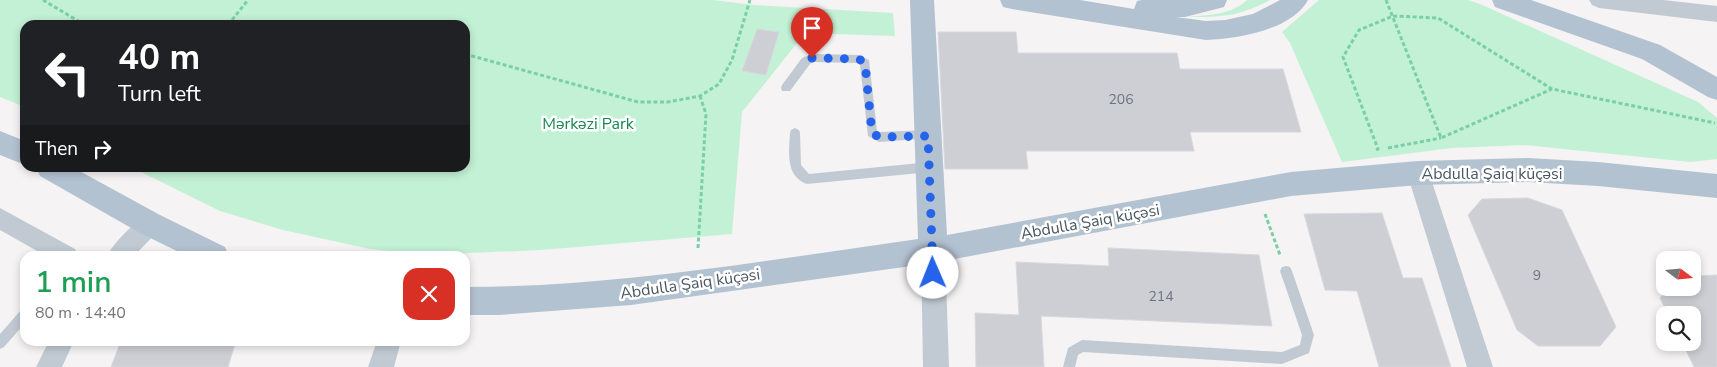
<!DOCTYPE html>
<html lang="en">
<head>
<meta charset="utf-8">
<style>
  body { margin:0; font-family:"Nunito Sans",sans-serif; background:#f6f6f6; color:#222; height:100vh; display:flex; flex-direction:column; font-size:19px; white-space:nowrap }
  * { box-sizing:border-box; margin:0 }
  p { font-size:16px; color:#767676 }
  .icon { flex:none; width:28px; height:28px; fill:none; stroke:currentColor; stroke-width:2; stroke-linecap:round; stroke-linejoin:round }
  .map { position:relative; flex:1; overflow:hidden }
  .side { position:absolute; left:20px; top:251px; width:450px; height:95px; display:flex; flex-direction:column; background:#fff; border-radius:15px; box-shadow:0 2px 8px #0003 }
  .side>* { flex:none }
  .hud { position:absolute; left:20px; top:20px; width:450px; height:152px; border-radius:15px; box-shadow:0 2px 8px #0003; background:#202124; color:#fff; overflow:hidden }
  .needle { width:32px; rotate:106deg }
  .fabs { position:absolute; left:1656px; top:251px; display:grid; gap:10px }
  .fabs a { display:grid; place-items:center; width:45px; height:45px; border-radius:10px; background:#fff; box-shadow:0 2px 8px #0003; font-size:25px }
  .pin { position:absolute; display:grid; place-items:center; width:42px; height:42px; color:#fff; margin:-51px -21px; border-radius:50% 50% 50% 0; rotate:-45deg; box-shadow:0 0 5px #0007 }
  .pin .icon { rotate:45deg }
  .me { position:absolute; width:55px; margin:-28px; rotate:359deg; stroke-linejoin:round; filter:drop-shadow(0 0 4px #0008) }
  .turn { display:flex; align-items:center; gap:18px; height:105px; padding:0 15px; font-size:22px }
  .turn .icon { width:65px; height:65px; stroke-width:2.5 }
  .turn b { display:block; font-size:35px; line-height:42px }
  .then { display:flex; align-items:center; height:48px; padding:0 15px; background:#0003; gap:10px; font-size:19px }
  .round { display:grid; place-items:center; flex:none; width:52px; height:52px; border-radius:15px; background:#f6f6f6 }
  .summary { display:flex; align-items:center; justify-content:space-between; height:85px; padding:0 15px }
  h1 { font-size:30px; font-weight:600; line-height:38px; color:#1e9e55 }
  .map>svg:first-child { display:block }
  .green { fill:#c3f1d5 }
  .building { fill:#cdcfd5; stroke:#d7d9de }
  .lines { fill:none; stroke-linecap:round; stroke-linejoin:round }
  .path { stroke:#7ad0a6; stroke-width:3; stroke-dasharray:4 2.5; stroke-linecap:butt }
  .service { fill:#c1cad2; fill-rule:evenodd }
  .minor { fill:#c1cad2; fill-rule:evenodd }
  .primary { fill:#b3c2d1; fill-rule:evenodd }
  .route { stroke:#2563eb; stroke-width:9; stroke-dasharray:0 16.2 }
  .labels { text-anchor:middle; stroke-width:5; stroke-linejoin:round; paint-order:stroke }
  .number-label { font-size:14px; fill:#6b747e }
  .park-label { font-size:16px; fill:#17864f; stroke:#fff }
  .street-label { font-size:16px; fill:#4a5661; stroke:#fff }
</style>
</head>
<body>
<div class="map">
<svg width="1717" height="367" viewBox="0 0 1717 367">
  <rect width="100%" height="100%" fill="#f5f3f3"/>
  <path class="green" d="M0 0H712L754 5 893 13 895 36 805 33 742 112 732 234 541 250 424 255 370 249 283 230 220 211 133 168H465V25H25V107L0 97Z
    M1247 0H1270C1238 17 1222 17 1187 17 1208 15 1231 15 1247 0Z
    M1319 0H1468L1480 4 1698 102 1717 118V159L1690 162 1525 145 1452 148 1342 162 1290 43 1282 32Z"/>
  <path class="building" d="M757 29 779 32 766 75 742 71Z
    M938 32H1016L1018 53H1177L1180 69H1283L1301 132H1190L1194 151H1026L1028 169H945Z
    M1528 198 1562 210 1616 327 1600 346H1538L1517 330 1468 215 1482 199Z
    M1382 213 1403 278H1422L1451 367H1379L1357 291 1325 290 1304 214Z
    M1108 248 1259 255 1272 326 1041 316 1044 367H976L975 313 1019 315 1016 262 1109 266Z
    M1717 275V367H1694L1682 342H1692V315H1668L1660 298 1668 288H1692V276Z
    M121 341H236L228 367H111Z"/>
  <g class="lines">
    <path class="path" d="M43 0 85 25
      M1386 0 1441 138 1552 89
      M228 25 248 0
      M465 54 638 102H668L700 96 719 84 732 60 750 0
      M1388 148 1441 138
      M1376 150 1378 149 1343 57 1359 30 1393 16 1438 18 1552 89 1715 123
      M1265 214 1280 255
      M698 248 706 114 700 96"/>
    <path class="service" d="M812 54 859 55 869 60 877 131 880 132 928 130 932 132 933 135 932 138 879 142 868 136 860 65 857 63 813 62 810 64 790 91H782L781 88 782 85 802 58Z
      M795 128 799 130 800 133 801 165 809 174 930 162 934 164 936 167 934 170 930 172 807 184C785 176 789 151 790 133L791 130Z
      M1286 266 1290 267 1292 271 1314 335 1309 353 1282 364 1083 352 1078 355 1075 367H1063L1068 348 1082 340 1282 352 1300 345 1302 335 1280 271 1282 267Z
      M25 308V323L4 347 0 349V334L21 310Z"/>
    <path class="minor" d="M1589 0H1663L1717 6V22L1599 8 1592 5Z
      M1418 163 1426 166 1429 173 1493 367H1467L1407 173 1410 166Z
      M0 208 75 249 79 256H46L0 230Z
      M150 214 158 217 162 224 158 231 134 256H107C113 243 137 219 150 214Z
      M933 240 941 243 945 250 949 367H923L921 250 925 243Z
      M49 341H74L62 367H36Z
      M377 341H401L394 367H368Z"/>
    <path class="primary" d="M910 0H934L947 235 1291 172 1418 161 1528 158 1598 162 1717 174V198L1598 186 1528 182 1418 185 1291 196 933 263 631 305 499 315H465V287C617 287 768 260 918 239Z
      M1000 0H1080L1134 9 1137 1 1142 0H1227L1224 7 1185 17H1176L1206 21 1225 20 1253 14 1280 0H1308C1292 30 1237 39 1206 40L1012 9 1003 7Z
      M1492 0H1531L1660 45 1717 77V100L1708 97 1642 59 1495 7Z
      M0 131 25 141V165L0 155Z
      M36 168H74L160 215 225 247 229 256H187L140 233 40 176Z"/>
  </g>
  <g class="lines">
    <path class="route" d="M812 58 859 59 865 63 872 133 879 137 928 136 933 273"/>
  </g>
  <g class="labels">
    <g class="number-label">
      <text x="1121" y="104">206</text>
      <text x="1537" y="280">9</text>
      <text x="1161" y="301">214</text>
    </g>
    <g class="park-label">
      <text x="588" y="129">Mərkəzi Park</text>
    </g>
    <g class="street-label">
      <text x="1492" y="179">Abdulla Şaiq küçəsi</text>
      <text transform="translate(1090 221) rotate(-10)" y="6">Abdulla Şaiq küçəsi</text>
      <text transform="translate(690 283) rotate(-8)" y="6">Abdulla Şaiq küçəsi</text>
    </g>
  </g>
</svg>
<div class="fabs">
<a><svg class="needle" viewBox="-14 -14 28 28"><path d="M0-13l5 13h-10z" fill="#e53935"/><path d="M0 13l5-13h-10z" fill="#767676"/></svg></a>
<a><svg class="icon" aria-label="search" viewBox="0 0 24 24"><circle cx="10" cy="10" r="6"/><path d="M15 15l6 6"/></svg></a>
</div>
<div class="pin" style="left:812px;top:58px;background:#d93025"><svg class="icon" aria-label="arrive" viewBox="0 0 24 24"><path d="M6 21V4h12l-3 4 3 4H6"/></svg></div>
<svg class="me" style="left:933px;top:273px" viewBox="-20 -20 40 40"><circle r="19" fill="#fff"/><path d="M0-13L10 11 0 6-10 11z" fill="#2563eb"/></svg>
<div class="hud">
<div class="turn"><svg class="icon" aria-label="left" viewBox="0 0 24 24"><path d="M17 20v-9H6M10 6l-5 5 5 5"/></svg><div><b>40 m</b>Turn left</div></div>
<div class="then">Then<svg class="icon" aria-label="right" viewBox="0 0 24 24"><path d="M7 20v-9h11M14 6l5 5-5 5"/></svg></div>
</div>
<section class="side">
<div class="summary"><div><h1>1 min</h1><p>80 m · 14:40</p></div><a class="round" style="background:#d93025;color:#fff"><svg class="icon" aria-label="close" viewBox="0 0 24 24"><path d="M6 6l12 12M18 6L6 18"/></svg></a></div>
</section>
</div>
</body>
</html>
